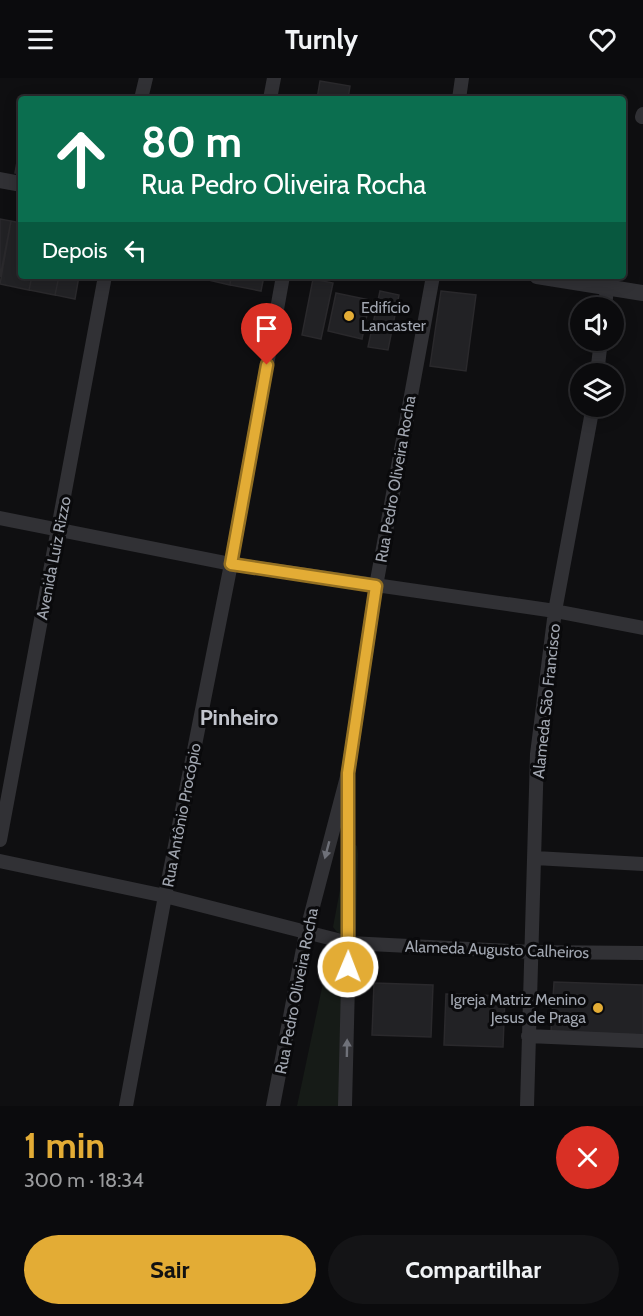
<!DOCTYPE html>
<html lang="pt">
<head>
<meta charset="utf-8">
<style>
  body { margin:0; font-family:Cabin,sans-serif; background:#141416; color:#f1f3f6; height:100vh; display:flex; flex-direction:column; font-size:22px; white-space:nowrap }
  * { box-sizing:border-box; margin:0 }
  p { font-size:20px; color:#9a9b9d }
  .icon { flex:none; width:33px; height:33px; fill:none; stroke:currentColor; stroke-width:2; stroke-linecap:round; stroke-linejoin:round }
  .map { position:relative; height:1028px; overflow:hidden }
  .sheet { display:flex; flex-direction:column; background:#0b0b0d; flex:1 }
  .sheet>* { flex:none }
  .hud { position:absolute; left:18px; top:18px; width:608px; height:183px; border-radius:6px; box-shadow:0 3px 15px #0003,0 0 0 2px #2b2b2e; background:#0b6e4f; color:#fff; overflow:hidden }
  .tools { position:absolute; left:570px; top:219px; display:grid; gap:12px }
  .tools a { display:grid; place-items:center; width:54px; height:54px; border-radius:50%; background:#0b0b0d; box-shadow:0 3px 15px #0003,0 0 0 2px #2b2b2e; font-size:30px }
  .pin { position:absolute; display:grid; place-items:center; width:51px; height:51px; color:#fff; margin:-62px -26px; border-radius:50% 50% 50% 0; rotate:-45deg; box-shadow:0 0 6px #0007 }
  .pin .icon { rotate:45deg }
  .me { position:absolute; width:66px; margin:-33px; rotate:1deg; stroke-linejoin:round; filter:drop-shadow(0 0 4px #0008) }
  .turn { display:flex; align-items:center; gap:21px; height:126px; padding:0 24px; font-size:27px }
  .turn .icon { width:78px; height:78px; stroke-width:2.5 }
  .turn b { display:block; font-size:42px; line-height:51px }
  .then { display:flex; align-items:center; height:57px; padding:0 24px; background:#0003; gap:12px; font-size:22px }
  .round { display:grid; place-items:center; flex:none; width:63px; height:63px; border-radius:32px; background:#141416 }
  .headline { display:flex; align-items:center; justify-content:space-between; height:102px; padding:0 24px }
  h1 { font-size:36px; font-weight:800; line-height:45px; color:#e3ac35 }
  .button { display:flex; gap:12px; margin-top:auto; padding:12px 24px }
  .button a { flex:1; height:69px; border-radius:36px; background:#e3ac35; color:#111; font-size:24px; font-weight:800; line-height:69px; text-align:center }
  .button a+a { background:#141416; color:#f1f3f6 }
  header { display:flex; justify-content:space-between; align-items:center; height:78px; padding:0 24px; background:#0b0b0d; font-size:27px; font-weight:800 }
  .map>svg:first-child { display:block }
  .green { fill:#161b17 }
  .building { fill:#222225; stroke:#2a292c; stroke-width:1.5 }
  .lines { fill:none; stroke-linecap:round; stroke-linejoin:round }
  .minor { stroke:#313135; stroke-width:14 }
  .tertiary { stroke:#313135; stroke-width:16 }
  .oneway { fill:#6f7179 }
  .route-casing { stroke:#947022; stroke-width:15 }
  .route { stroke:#e3ac35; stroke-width:10 }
  .poi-dot { fill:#e3ac35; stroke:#0a0a0c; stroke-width:2 }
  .labels { text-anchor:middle; stroke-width:6; stroke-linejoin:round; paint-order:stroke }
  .poi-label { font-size:16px; fill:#a1a6b0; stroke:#0a0a0c; text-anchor:start }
  .street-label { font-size:16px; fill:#a1a6b0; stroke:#0a0a0c }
  .district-label { font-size:22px; font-weight:bold; fill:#c2c5cd; stroke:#0a0a0c }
</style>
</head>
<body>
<header><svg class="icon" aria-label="menu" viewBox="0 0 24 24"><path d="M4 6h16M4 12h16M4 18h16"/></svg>Turnly<svg class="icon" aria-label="heart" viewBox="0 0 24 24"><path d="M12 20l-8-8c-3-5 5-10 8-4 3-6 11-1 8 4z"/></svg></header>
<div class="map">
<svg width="643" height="1028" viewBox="0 0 643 1028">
  <rect width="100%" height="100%" fill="#0f0f11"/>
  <path class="green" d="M354 766 357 768 358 776 356 850 343 857 337 854 333 849 348 769Z
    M327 886 354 891 346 1028H297Z"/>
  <path class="building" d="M320 3 350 8 348 21H317Z
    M21 62V96L15 95Z
    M0 141 11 143 0 199Z
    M11 143 21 145V198H32L29 212 0 206Z
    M32 198H59L55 217 29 212Z
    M59 198H79L75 221 55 217Z
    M208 198H231L230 207 208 202Z
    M231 198H264L261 213 230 207Z
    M313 201 333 205 321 261 302 257Z
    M380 213 399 217 388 272 368 269Z
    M441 213 476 217 466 293 430 288Z
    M336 215 370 222 362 261 328 253Z
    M554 904 643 907V957L551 953Z
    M374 905 433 907 431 959 372 957Z
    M446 916 505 918 503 969 444 967Z"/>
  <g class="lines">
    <path class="minor" d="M141 21 146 0
      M270 21 274 0
      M459 21 462 0
      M642 39 643 36
      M605 230 607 209
      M597 296 601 262
      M0 440 231 486 555 533 643 550
      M0 762 105 198
      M535 780 643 786
      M0 783 165 818 349 865 532 874 643 875
      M528 958 643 963
      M126 1028 165 818 231 486 283 198
      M273 1028 306 855 348 695 376 508 433 198
      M345 1028 349 865 348 715
      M527 1028 537 676 555 533 593 328"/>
    <path class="tertiary" d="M0 102 21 106
      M537 198 643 215"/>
  </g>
  <defs><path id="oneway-solid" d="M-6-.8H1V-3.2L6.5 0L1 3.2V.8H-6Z" transform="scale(1.5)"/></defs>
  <g class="oneway">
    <use href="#oneway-solid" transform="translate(327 772) rotate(105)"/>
    <use href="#oneway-solid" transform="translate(347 970) rotate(-89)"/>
  </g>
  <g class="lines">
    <g class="route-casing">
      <path id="route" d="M267 287 231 486 376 508 348 695V889"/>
    </g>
    <use href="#route" class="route"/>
  </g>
  <g class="poi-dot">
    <circle cx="349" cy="238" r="6"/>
    <circle cx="598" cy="930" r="6"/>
  </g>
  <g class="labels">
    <g class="poi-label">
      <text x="361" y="235">Edifício<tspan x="361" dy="18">Lancaster</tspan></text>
      <text x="586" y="927" text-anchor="end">Igreja Matriz Menino<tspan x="586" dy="18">Jesus de Praga</tspan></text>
    </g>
    <g class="street-label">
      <text transform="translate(395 401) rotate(-80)" y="6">Rua Pedro Oliveira Rocha</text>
      <text transform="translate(53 480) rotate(-79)" y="6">Avenida Luiz Rizzo</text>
      <text transform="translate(546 623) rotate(-84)" y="6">Alameda São Francisco</text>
      <text transform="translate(181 737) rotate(-79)" y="6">Rua Antônio Procópio</text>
      <text transform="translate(497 871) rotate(2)" y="6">Alameda Augusto Calheiros</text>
      <text transform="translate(296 913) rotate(-79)" y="6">Rua Pedro Oliveira Rocha</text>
    </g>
    <g class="district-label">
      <text x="239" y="647">Pinheiro</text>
    </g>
  </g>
</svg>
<div class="tools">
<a><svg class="icon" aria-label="sound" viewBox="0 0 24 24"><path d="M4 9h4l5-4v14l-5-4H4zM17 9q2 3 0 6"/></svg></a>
<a><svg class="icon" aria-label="layers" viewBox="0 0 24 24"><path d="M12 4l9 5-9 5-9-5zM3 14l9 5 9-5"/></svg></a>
</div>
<div class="pin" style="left:267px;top:287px;background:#d93025"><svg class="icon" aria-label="arrive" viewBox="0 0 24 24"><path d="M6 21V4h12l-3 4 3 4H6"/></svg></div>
<svg class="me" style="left:348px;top:889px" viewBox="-20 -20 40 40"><circle r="17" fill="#e3ac35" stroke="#fff" stroke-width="3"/><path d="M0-11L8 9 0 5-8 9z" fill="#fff"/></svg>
<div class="hud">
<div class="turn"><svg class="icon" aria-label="ahead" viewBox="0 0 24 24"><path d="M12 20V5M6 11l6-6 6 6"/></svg><div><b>80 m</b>Rua Pedro Oliveira Rocha</div></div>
<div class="then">Depois<svg class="icon" aria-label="left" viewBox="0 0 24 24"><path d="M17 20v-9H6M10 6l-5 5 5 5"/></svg></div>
</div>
</div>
<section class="sheet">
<div class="headline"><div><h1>1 min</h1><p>300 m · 18:34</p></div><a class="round" style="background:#d93025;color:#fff"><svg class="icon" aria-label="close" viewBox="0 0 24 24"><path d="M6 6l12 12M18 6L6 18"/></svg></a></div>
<div class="button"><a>Sair</a><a>Compartilhar</a></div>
</section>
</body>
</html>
